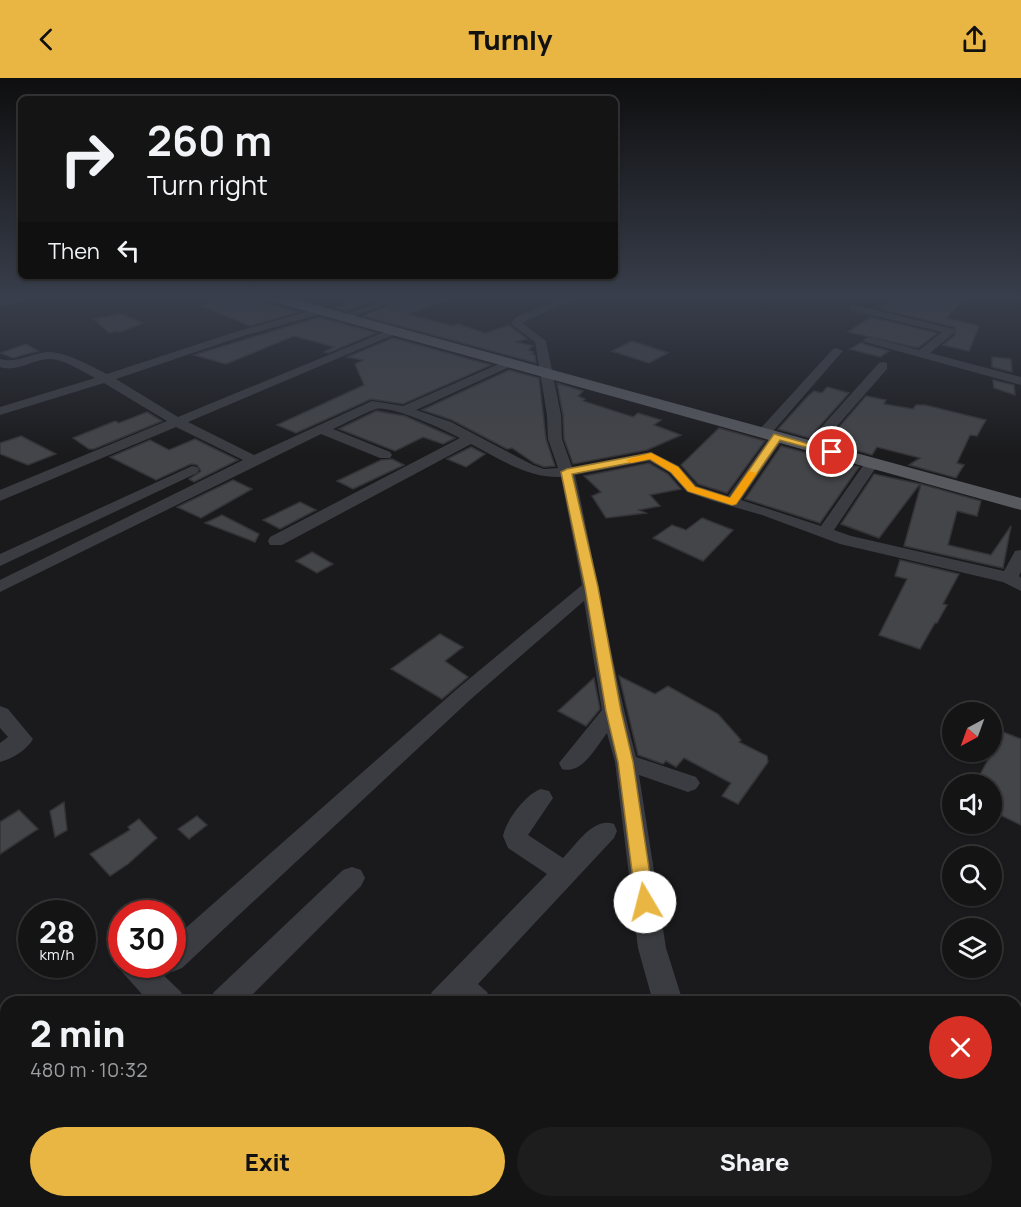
<!DOCTYPE html>
<html lang="en">
<head>
<meta charset="utf-8">
<style>
  body { margin:0; font-family:Manrope,sans-serif; background:#1d1d1e; color:#f1f3f6; height:100vh; display:flex; flex-direction:column; font-size:22px; white-space:nowrap }
  * { box-sizing:border-box; margin:0 }
  p { font-size:20px; color:#9d9ea0 }
  .icon { flex:none; width:33px; height:33px; fill:none; stroke:currentColor; stroke-width:2; stroke-linecap:round; stroke-linejoin:round }
  .map { position:relative; flex:1; overflow:hidden }
  .drawer { position:absolute; left:0px; top:918px; width:1022px; height:212px; display:flex; flex-direction:column; background:#141415; border-radius:18px 18px 0 0; box-shadow:0 2px 4px #0004,0 0 0 2px #333334 }
  .drawer>* { flex:none }
  .hud { position:absolute; left:18px; top:18px; width:600px; height:183px; border-radius:9px; box-shadow:0 2px 4px #0004,0 0 0 2px #333334; background:#141415; color:#f1f3f6; overflow:hidden }
  .needle { width:39px; rotate:221deg }
  .tools { position:absolute; left:942px; top:624px; display:grid; gap:12px }
  .tools a { display:grid; place-items:center; width:60px; height:60px; border-radius:50%; background:#141415; box-shadow:0 2px 4px #0004,0 0 0 2px #333334; font-size:30px }
  .speed { position:absolute; left:18px; top:822px; display:flex; gap:12px; font-size:30px; font-weight:700; text-align:center }
  .speed>* { display:grid; place-content:center; width:78px; height:78px; border-radius:50%; background:#141415; box-shadow:0 2px 4px #0004,0 0 0 2px #333334; line-height:1 }
  .speed small { font-size:15px; font-weight:400 }
  .speed .limit { border:9px solid #d22; background:#fff; color:#111 }
  .pin { position:absolute; display:grid; place-items:center; width:51px; height:51px; color:#fff; margin:-26px; border:3px solid #fff; border-radius:50%; box-shadow:0 2px 6px #0007 }
  .me { position:absolute; width:66px; margin:-33px; rotate:352deg; stroke-linejoin:round; filter:drop-shadow(0 0 4px #0008) }
  .turn { display:flex; align-items:center; gap:21px; height:126px; padding:0 30px; font-size:27px }
  .turn .icon { width:78px; height:78px; stroke-width:2.5 }
  .turn b { display:block; font-size:42px; line-height:51px }
  .then { display:flex; align-items:center; height:57px; padding:0 30px; background:#0003; gap:12px; font-size:22px }
  .round { display:grid; place-items:center; flex:none; width:63px; height:63px; border-radius:32px; background:#1d1d1e }
  .head { display:flex; align-items:center; justify-content:space-between; height:102px; padding:0 30px }
  h1 { font-size:36px; font-weight:800; line-height:45px }
  .cta { display:flex; gap:12px; margin-top:auto; padding:12px 30px }
  .cta a { flex:1; height:69px; border-radius:36px; background:#e9b644; color:#111; font-size:24px; font-weight:800; line-height:69px; text-align:center }
  .cta a+a { background:#1d1d1e; color:#f1f3f6 }
  header { display:flex; justify-content:space-between; align-items:center; height:78px; padding:0 30px; background:#e9b644; color:#111; font-size:27px; font-weight:800 }
  .map>svg:first-child { display:block }
  .building { fill:#444549; stroke:#343438; stroke-width:1.5 }
  .lines { fill:none; stroke-linecap:round; stroke-linejoin:round }
  .minor { fill:#3b3c41; fill-rule:evenodd }
  .major { fill:#57595f; fill-rule:evenodd }
  .route { fill:#e9b644; stroke:#97762c; stroke-width:1.5 }
  .slow { fill:#f59e0b }
</style>
</head>
<body>
<header><svg class="icon" aria-label="back" viewBox="0 0 24 24"><path d="M15 5l-7 7 7 7"/></svg>Turnly<svg class="icon" aria-label="share" viewBox="0 0 24 24"><path d="M12 15V3M7 8l5-5 5 5M5 13v7h14v-7"/></svg></header>
<div class="map">
<svg width="1021" height="1129" viewBox="0 0 1021 1129">
  <rect width="100%" height="100%" fill="#1a1a1c"/>
  <path class="building" d="M224 220H249L298 234 250 248 202 228Z
    M365 220H381L347 233 335 230Z
    M405 220H446V223L407 236 453 248 458 246 485 255 509 247 527 261 515 264 533 268 528 272 534 274 532 276 535 277 536 285 363 238Z
    M894 220H950L963 223 946 240 979 248 969 273 943 267 955 257V249L881 231Z
    M121 236 143 245 120 254 116 253 109 255 94 241Z
    M319 239 376 255 328 275 324 274 334 269 294 258 226 286 194 277Z
    M871 239 937 255 918 270 848 254Z
    M393 260 491 287 403 326 371 321 296 355 277 347 364 307 355 286 363 282 347 279Z
    M632 263 668 275 649 285 612 273Z
    M862 264 864 266 889 273 880 279 850 271Z
    M26 266 38 273 13 280 0 275Z
    M992 279 1011 281 1012 294 992 289Z
    M509 292 539 300 546 361 555 388 544 389 534 385 512 370 507 371 452 342 422 332Z
    M993 302 1014 307 1015 317 994 310Z
    M557 305 583 313 578 318 585 321 583 323 633 339 638 335 661 342 654 347 681 357 647 372 573 386 564 361 563 337Z
    M827 309 849 315 809 360 778 351 808 318 814 313 822 315Z
    M866 318 886 322 884 326 913 331 916 327H925L986 342 977 358 970 357 957 385 964 387 956 400 909 387 920 380 877 369 872 377 826 364Z
    M376 333 405 338 455 360 443 366 423 359 395 373 339 351Z
    M147 334 162 343 94 371H89L73 360 115 343 119 345Z
    M719 350 765 363 727 415 698 406 681 387Z
    M21 358 56 376 28 387 0 376V365Z
    M195 361 238 382 194 404 189 401 201 393 197 387 191 386 156 402 110 379 150 362 169 372Z
    M781 368 859 389 820 445 745 421Z
    M471 369 485 376 466 389 447 381Z
    M392 381 404 387 353 411 337 403 381 382Z
    M649 385 668 396 681 411 650 417 660 428 639 432 646 435 606 440 592 418 601 414 584 398Z
    M874 396 920 406 879 460 841 446Z
    M233 402 252 411 201 440 177 429Z
    M921 406 981 423 977 438 957 433 948 467 991 477 1011 448 1003 490 904 468Z
    M300 424 316 432 280 451 263 442Z
    M222 437 259 456 255 464 205 445Z
    M702 440 733 452 703 483 653 460 672 447 686 452Z
    M312 474 333 486 317 495 296 483Z
    M900 482 959 496 943 526 947 527 937 545H935L920 571 879 557 907 501 895 498Z
    M440 556 463 569 445 583 468 599 442 621 391 591Z
    M619 598 655 616 668 608 718 636 741 662 739 664 767 678 768 684 738 726 722 718 731 705 684 680 676 689 666 683 663 686 638 677Z
    M594 600 600 631 586 648 558 633Z
    M1003 654 1021 661V747L992 733V706H975Z
    M64 724 67 752 55 759 50 733Z
    M19 732 38 751 0 776V744Z
    M197 738 207 747 189 761 178 751Z
    M139 741 157 760 128 786 110 798 90 776 130 752 128 749Z"/>
  <g class="lines">
    <path class="minor" d="M13 220H32L0 229V223Z
      M388 220H403L347 241 338 239Z
      M562 220H576L522 245 546 263 561 337 562 361 572 389 651 374 679 388 697 408 728 418 773 355H783L785 358 741 422 821 448 867 382H877L879 385 834 452 851 458 1004 493 1015 473 1021 472V494L1019 498 1021 500V513L1003 504 840 466 762 437 713 423 687 414 669 394 649 383 575 397C596 491 611 586 636 679L696 699 700 705 696 711 688 714 639 697 666 870 683 924H653L638 870 615 684 607 655C596 669 582 697 562 691L559 685 602 632 584 523 471 621 182 890 172 894 162 890 160 886H172V862L457 611 582 507 561 399C527 400 500 381 471 366L282 467H270L268 463 270 459 460 360C445 352 391 327 376 331 361 336 347 345 333 351L390 374 392 377 390 380H380L321 356 0 514V502L243 382 176 349 0 423V412L167 343 104 305 0 337V329L95 300C82 293 65 282 51 281 33 280 19 295 0 289V281C19 286 32 274 50 274 69 275 90 288 107 296L235 254 320 230 325 233 324 235 243 258 116 301 178 339 394 250 398 251V255L188 344 254 377 372 323 403 328 510 281 514 283V287L416 332 451 344 533 387 544 391 558 390 548 361 547 337 535 264 511 246 516 239Z
      M854 227 954 251V255L930 275 1021 299V307L865 264 863 262 869 259 919 272 942 254 850 232V228Z
      M837 270 843 273 841 275 769 358H759L757 355 759 352 833 271Z
      M883 284 887 285V291L817 371H807L805 368 807 365 879 285Z
      M192 388 197 389 199 392 197 395 0 488V476Z
      M0 628 8 631 33 661C27 672 12 681 0 684V665L8 659 0 650Z
      M541 711 549 713 553 720 528 757 563 780C577 766 593 739 614 746L617 753 614 760 478 906 487 914 492 924H427L432 914 547 796 508 770 503 758C506 742 526 716 541 711Z
      M352 789 361 792 365 800 361 808 245 924H209L214 914 343 792Z
      M122 880V886H152L181 914 186 924H149L123 895 119 886Z
      M44 1124H82L80 1129H41Z
      M315 1124H351L354 1129H317Z
      M586 1124H621L619 1129H583Z
      M674 1124H708L709 1129H673Z"/>
    <path class="major" d="M269 220H290L1021 420V432L270 223Z"/>
  </g>
  <linearGradient id="sky" x2="0" y2="1"><stop stop-color="#0e0e0f"/><stop offset="0.58" stop-color="#383e4b"/><stop offset="1" stop-color="#383e4b" stop-opacity="0"/></linearGradient>
  <rect width="1021" height="378" fill="url(#sky)"/>
  <path class="route" d="M774 356 837 374 832 376 780 362 736 426 732 427 688 413 671 394 650 381 572 396 598 509 621 633 633 684 654 824 652 829 645 832 639 829 636 824 618 684 606 633 585 509 561 394 567 391 651 375 678 389 695 409 730 420Z"/>
  <path class="slow" d="M651 375 678 389 695 409 730 420 749 393 757 395 736 426 732 427 688 413 671 394 650 381 631 385 626 382Z"/>
</svg>
<div class="tools">
<a><svg class="needle" viewBox="-14 -14 28 28"><path d="M0-13l5 13h-10z" fill="#e53935"/><path d="M0 13l5-13h-10z" fill="#9d9ea0"/></svg></a>
<a><svg class="icon" aria-label="sound" viewBox="0 0 24 24"><path d="M4 9h4l5-4v14l-5-4H4zM17 9q2 3 0 6"/></svg></a>
<a><svg class="icon" aria-label="search" viewBox="0 0 24 24"><circle cx="10" cy="10" r="6"/><path d="M15 15l6 6"/></svg></a>
<a><svg class="icon" aria-label="layers" viewBox="0 0 24 24"><path d="M12 4l9 5-9 5-9-5zM3 14l9 5 9-5"/></svg></a>
</div>
<div class="speed"><div>28<small>km/h</small></div><div class="limit">30</div></div>
<div class="pin" style="left:832px;top:374px;background:#d93025"><svg class="icon" aria-label="arrive" viewBox="0 0 24 24"><path d="M6 21V4h12l-3 4 3 4H6"/></svg></div>
<svg class="me" style="left:645px;top:824px" viewBox="-20 -20 40 40"><circle r="19" fill="#fff"/><path d="M0-13L10 11 0 6-10 11z" fill="#e9b644"/></svg>
<div class="hud">
<div class="turn"><svg class="icon" aria-label="right" viewBox="0 0 24 24"><path d="M7 20v-9h11M14 6l5 5-5 5"/></svg><div><b>260 m</b>Turn right</div></div>
<div class="then">Then<svg class="icon" aria-label="left" viewBox="0 0 24 24"><path d="M17 20v-9H6M10 6l-5 5 5 5"/></svg></div>
</div>
<section class="drawer">
<div class="head"><div><h1>2 min</h1><p>480 m · 10:32</p></div><a class="round" style="background:#d93025;color:#fff"><svg class="icon" aria-label="close" viewBox="0 0 24 24"><path d="M6 6l12 12M18 6L6 18"/></svg></a></div>
<div class="cta"><a>Exit</a><a>Share</a></div>
</section>
</div>
</body>
</html>
